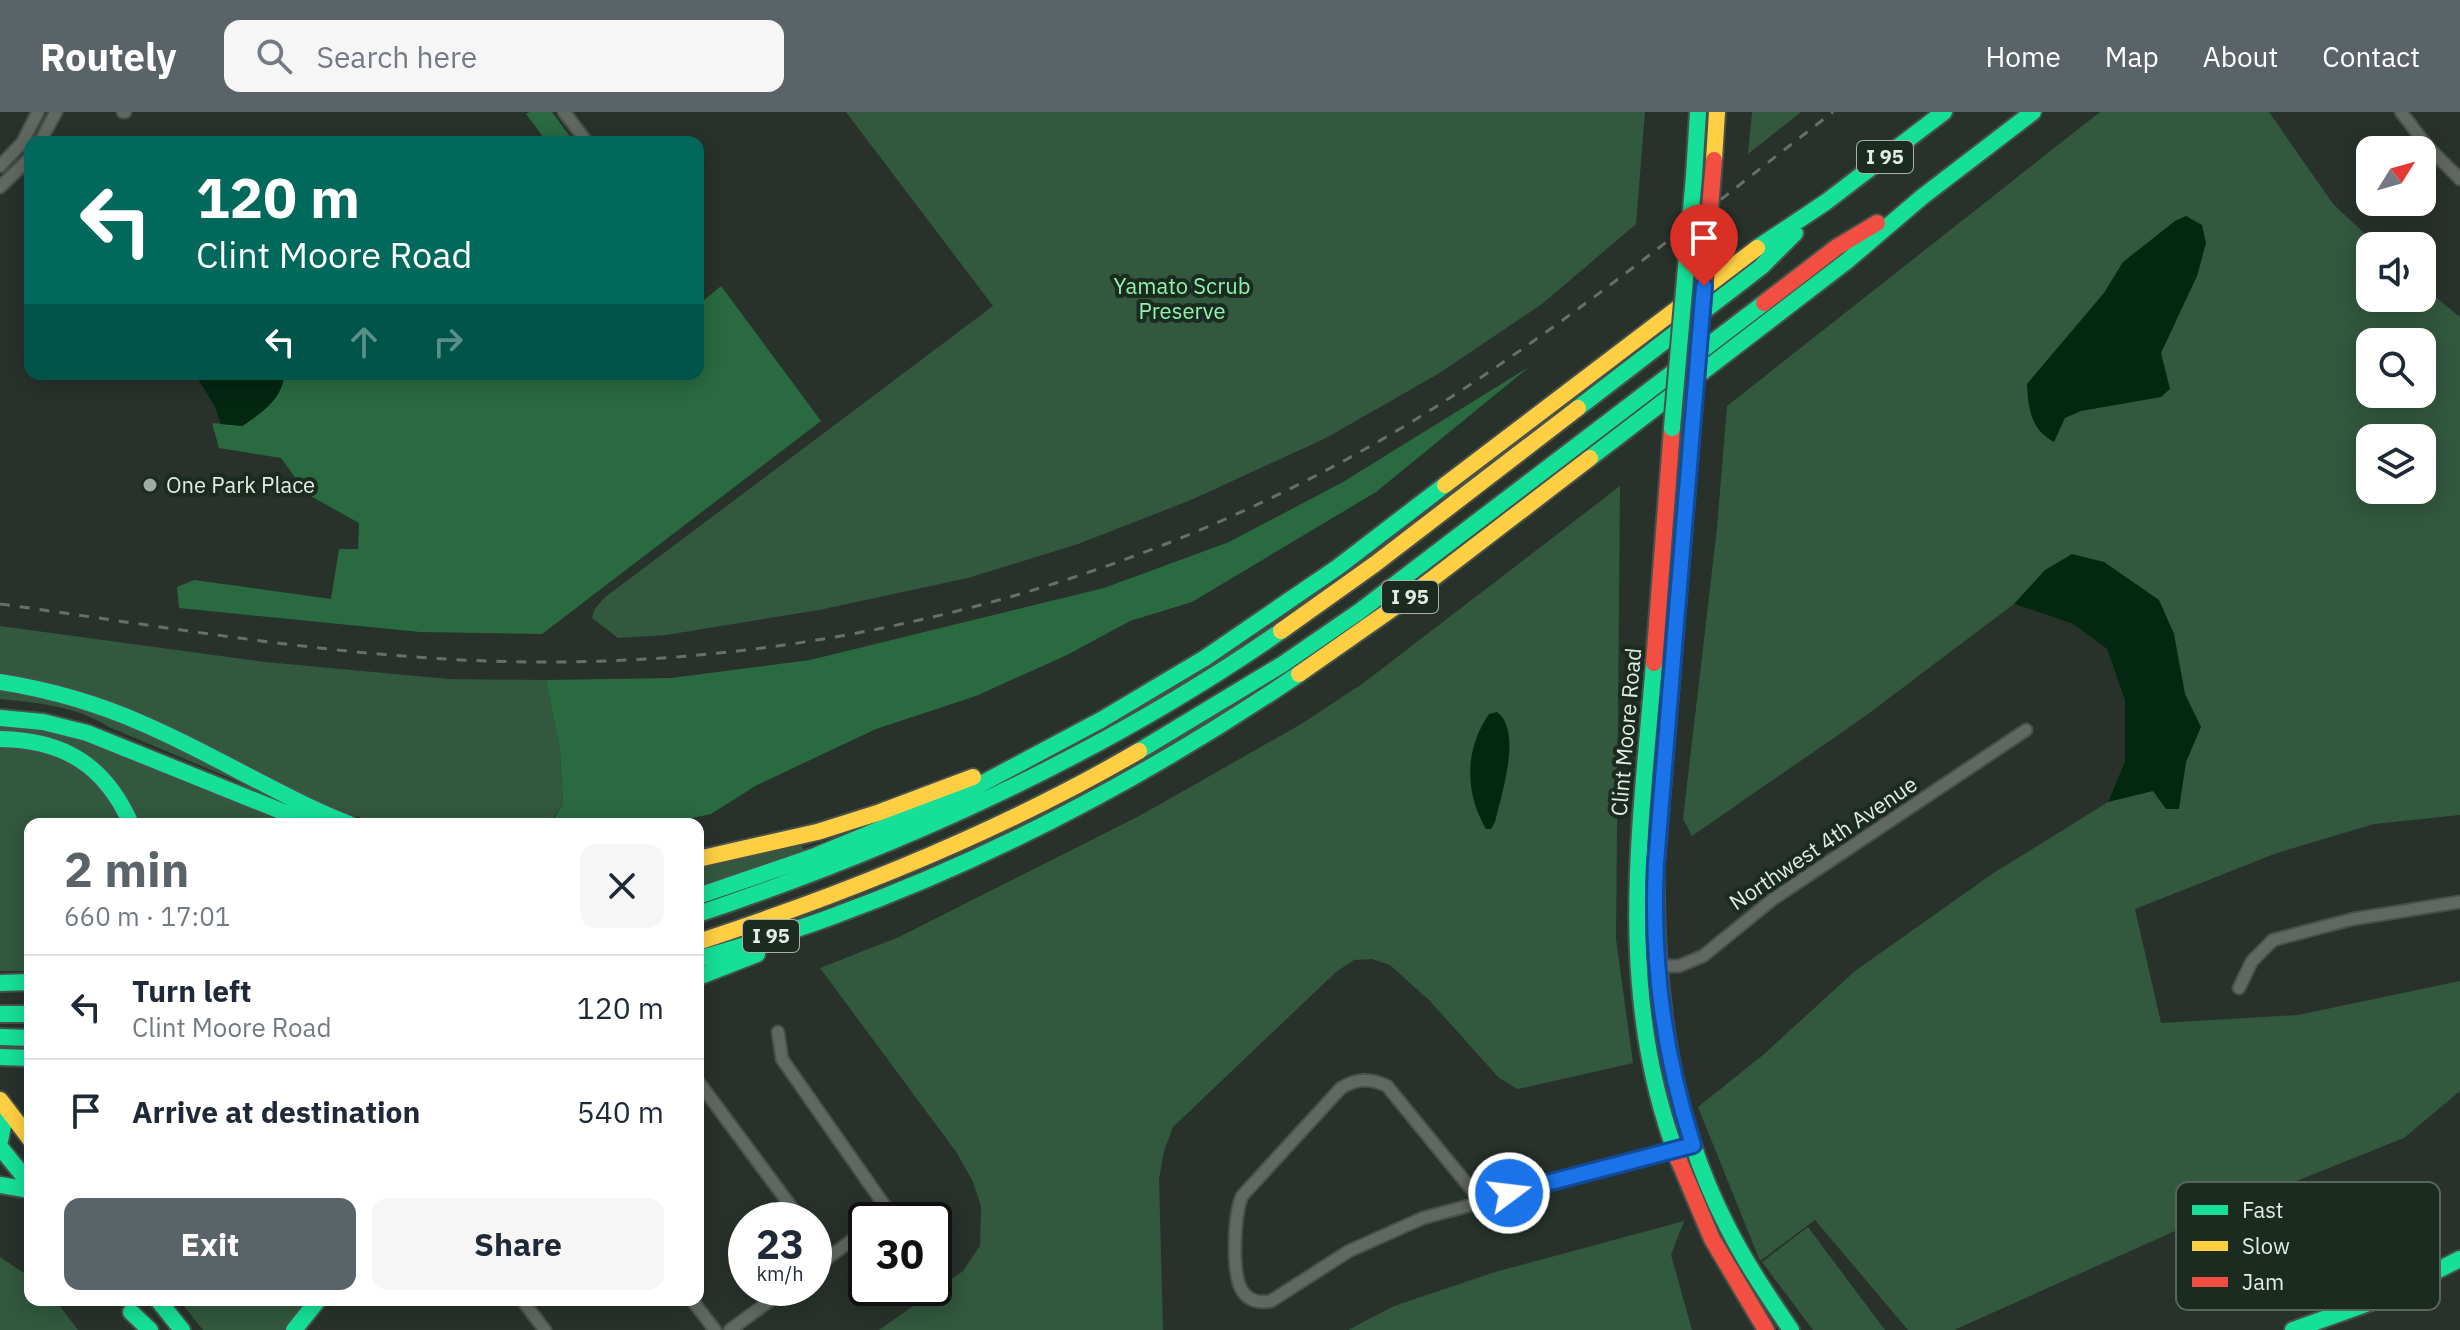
<!DOCTYPE html>
<html lang="en">
<head>
<meta charset="utf-8">
<style>
  body { margin:0; font-family:"IBM Plex Sans",sans-serif; background:#f6f6f7; color:#1f2937; height:100vh; display:flex; flex-direction:column; font-size:30px; white-space:nowrap }
  * { box-sizing:border-box; margin:0 }
  p { font-size:26px; color:#747a83 }
  .icon { flex:none; width:44px; height:44px; fill:none; stroke:currentColor; stroke-width:2; stroke-linecap:round; stroke-linejoin:round }
  .map { position:relative; flex:1; overflow:hidden }
  .drawer { position:absolute; left:24px; top:706px; width:680px; height:488px; display:flex; flex-direction:column; background:#fff; border-radius:16px; box-shadow:0 4px 20px #0003 }
  .drawer>* { flex:none }
  .banner { position:absolute; left:24px; top:24px; width:680px; height:244px; border-radius:16px; box-shadow:0 4px 20px #0003; background:#00695c; color:#fff; overflow:hidden }
  .needle { width:52px; rotate:53deg }
  .tools { position:absolute; left:2356px; top:24px; display:grid; gap:16px }
  .tools a { display:grid; place-items:center; width:80px; height:80px; border-radius:16px; background:#fff; box-shadow:0 4px 20px #0003; font-size:40px }
  .speed { position:absolute; left:728px; top:1090px; display:flex; gap:16px; font-size:40px; font-weight:700; text-align:center }
  .speed>* { display:grid; place-content:center; width:104px; height:104px; border-radius:50%; background:#fff; box-shadow:0 4px 20px #0003; line-height:1 }
  .speed small { font-size:20px; font-weight:400 }
  .speed .limit { border:4px solid #111; border-radius:12px; background:#fff; color:#111 }
  .pin { position:absolute; display:grid; place-items:center; width:68px; height:68px; color:#fff; margin:-82px -34px; border-radius:50% 50% 50% 0; rotate:-45deg; box-shadow:0 0 8px #0007 }
  .pin .icon { rotate:45deg }
  .me { position:absolute; width:88px; margin:-44px; rotate:75deg; stroke-linejoin:round; filter:drop-shadow(0 0 6px #0008) }
  .turn { display:flex; align-items:center; gap:28px; height:168px; padding:0 40px; font-size:36px }
  .turn .icon { width:104px; height:104px; stroke-width:2.5 }
  .turn b { display:block; font-size:56px; line-height:68px }
  .lanes { display:flex; align-items:center; height:76px; padding:0 40px; background:#0003; justify-content:center; gap:40px; direction:ltr }
  .lanes .off { opacity:.35 }
  .round { display:grid; place-items:center; flex:none; width:84px; height:84px; border-radius:16px; background:#f6f6f7 }
  .summary { display:flex; align-items:center; justify-content:space-between; height:136px; padding:0 40px }
  h1 { font-size:48px; font-weight:800; line-height:60px; color:#5a6468 }
  .primary-button { display:flex; gap:16px; margin-top:auto; padding:16px 40px }
  .primary-button a { flex:1; height:92px; border-radius:16px; background:#5a6468; color:#fff; font-size:32px; font-weight:800; line-height:92px; text-align:center }
  .primary-button a+a { background:#f6f6f7; color:#1f2937 }
  ul { padding:0; list-style:none }
  li { display:flex; align-items:center; gap:24px; height:104px; padding:0 40px; border-top:2px solid #e0e1e3 }
  li div { flex:1 }
  li b { display:block; font-size:30px }
  li em { font-style:normal }
  header { display:flex; align-items:center; gap:48px; box-sizing:border-box; height:112px; padding:0 40px; background:#5a6468; color:#fff }
  header strong { font-size:38px }
  nav { display:flex; gap:44px; margin-inline-start:auto; font-size:28px }
  .search { width:560px; height:72px; background:#f6f6f7; display:flex; align-items:center; gap:20px; box-sizing:border-box; padding:0 28px; border-radius:16px; color:#747a83; font-size:30px }
  .map>svg:first-child { display:block }
  .green { fill:#32583e; fill-rule:evenodd }
  .forest { fill:#296a41 }
  .water { fill:#042712 }
  .lines { fill:none; stroke-linecap:round; stroke-linejoin:round }
  .street-casing { stroke:#48504a; stroke-width:15 }
  .fast-casing { stroke:#48504a; stroke-width:20 }
  .slow-casing { stroke:#48504a; stroke-width:20 }
  .jam-casing { stroke:#48504a; stroke-width:20 }
  .street { stroke:#616862; stroke-width:11 }
  .fast { stroke:#16e098; stroke-width:16 }
  .slow { stroke:#ffcf43; stroke-width:16 }
  .jam { stroke:#f24e42; stroke-width:16 }
  .rail { stroke:#696e6a; stroke-width:3; stroke-dasharray:10 10; stroke-linecap:butt }
  .fast-bridge-casing { stroke:#48504a; stroke-width:20; stroke-linecap:butt }
  .jam-bridge-casing { stroke:#48504a; stroke-width:20; stroke-linecap:butt }
  .fast-bridge { stroke:#16e098; stroke-width:16 }
  .jam-bridge { stroke:#f24e42; stroke-width:16 }
  .route-casing { stroke:#114b97; stroke-width:20 }
  .route { stroke:#1a73e8; stroke-width:14 }
  .poi-dot { fill:#a1aba3; stroke:#1b2b20; stroke-width:3 }
  .labels { text-anchor:middle; stroke-width:8; stroke-linejoin:round; paint-order:stroke }
  .shield { fill:#1b2b20; stroke:#a6b2a9; stroke-width:2 }
  .shield-label { font-size:20px; font-weight:bold; fill:#e2ece4 }
  .park-label { font-size:22px; fill:#8ff3ae; stroke:#1b2b20 }
  .poi-label { font-size:22px; fill:#e2ece4; stroke:#1b2b20; text-anchor:start }
  .street-label { font-size:22px; fill:#e2ece4; stroke:#1b2b20 }
  .key { fill:#1b2b20; stroke:#57655b; stroke-width:2 }
  .key-label { font-size:22px; fill:#e2ece4 }
</style>
</head>
<body>
<header>
<strong>Routely</strong>
<div class="search"><svg class="icon" aria-label="search" viewBox="0 0 24 24"><circle cx="10" cy="10" r="6"/><path d="M15 15l6 6"/></svg>Search here</div>
<nav><a>Home</a><a>Map</a><a>About</a><a>Contact</a></nav>
</header>
<div class="map">
<svg width="2460" height="1218" viewBox="0 0 2460 1218">
  <rect width="100%" height="100%" fill="#28322b"/>
  <path class="green" d="M846 0H1645L1636 112 1542 192 1438 262 1326 326 1191 388 1078 432 968 466 819 498 666 523 618 526 592 506 594 498 604 486 993 194Z
    M1752 0H1801L1748 42Z
    M2100 0H2269L2333 92 2378 134H2370V186H2422V174L2460 205V703L2374 712 2277 741 2135 797 2161 911 2298 903 2460 869V979L2404 1026 2204 1106 1954 1218H1908L1815 1108 1760 1149 1698 995 1763 943 1855 859 1992 762 2108 690 2125 649V589L2107 537 2073 512 2014 492 1864 605 1692 724 1683 707 1717 416 1727 294ZM2370 230H2422V282H2370ZM2370 326H2422V378H2370Z
    M1620 374 1616 827 1633 951 1518 977 1499 966 1429 888 1390 853 1372 847 1354 848 1336 860 1173 1015 1164 1039 1159 1067 1163 1218H879L963 1159 980 1134 981 1094 973 1070 957 1041 820 856 899 825 1141 703 1303 611 1362 572Z
    M0 514 265 550 449 567 546 568 560 638 563 692 549 712H376L0 562Z
    M0 576 39 584 147 620 256 677 109 615C76 594 39 591 0 587Z
    M0 614 64 622 291 712H138L115 668 0 620Z
    M0 634C12 634 27 633 38 636 75 644 108 677 119 712H30V859H0Z
    M801 732 804 738 698 775V755Z
    M1684 1109 1671 1143 1692 1218H1348L1394 1194 1495 1160Z
    M1808 1115 1885 1218H1813L1762 1150Z
    M0 1145 30 1165V1188H55L78 1218H0Z
    M179 1188H313L289 1218H203Z"/>
  <path class="forest" d="M529 0H552L574 30H547L526 2Z
    M721 174 821 309 542 522 420 520 179 496 177 475 194 468 331 487 339 437H358L359 411 307 382 281 346 219 336 212 311 243 314C261 301 283 287 284 262H698V193Z
    M1529 255 1376 380 1192 490 1130 509 1067 543 976 584 876 617 757 673 711 702 670 711 553 708 563 692 560 638 546 568 671 566 810 548 1104 476 1229 430 1343 370Z"/>
  <path class="water" d="M2186 104 2202 113 2206 131 2197 164 2161 241 2170 277 2161 285 2081 299 2065 306 2054 330C2031 318 2028 296 2027 272L2104 181 2123 150 2175 109Z
    M195 262H284C283 287 261 301 242 314L221 312 214 293Z
    M2072 442 2104 450 2159 488 2174 522 2185 582 2201 615 2186 650 2179 697H2166L2153 679 2108 690 2125 649V589L2107 537 2073 512 2014 492 2045 458Z
    M1497 600C1523 619 1501 683 1495 710L1491 717H1486C1464 679 1465 637 1489 602Z"/>
  <g class="lines">
    <g class="street-casing">
      <path id="street" d="M123 0H125
        M564 0 587 30
        M2401 0 2427 34 2460 67
        M40 30 56 0
        M0 54 22 31 38 0
        M0 75 30 46
        M1637 854H1679L1703 844 1773 787 2026 618
        M2239 876 2252 849 2273 828 2353 807 2460 790
        M778 920 782 947 887 1097 879 1108
        M698 969 801 1108
        M1481 1089 1387 974C1370 966 1358 966 1341 976L1242 1084C1234 1102 1231 1164 1243 1180 1250 1190 1260 1191 1271 1189L1349 1139 1423 1106 1693 1033
        M814 1126 828 1145
        M814 1156 866 1118
        M522 1188 545 1218
        M692 1188 715 1218
        M730 1218 787 1176"/>
    </g>
    <g class="fast-casing">
      <path id="fast" d="M1694 64 1698 0
        M1757 136 1826 90 1944 0
        M1578 296 1761 155 1795 121
        M1693 301 1656 751C1654 876 1669 1001 1727 1114 1745 1150 1768 1184 1791 1218
        M1590 346 1847 149 1922 85 2033 0
        M1654 551C1640 723 1615 884 1679 1049
        M0 570C51 578 99 592 146 613 215 643 279 684 349 712
        M0 606 43 610 87 621 313 712
        M0 627C64 628 105 653 131 712
        M1139 639 1283 552 1360 499 1764 191
        M698 784 815 744 951 688 1101 608 1205 546 1338 455 1445 373
        M698 802C904 733 1102 643 1281 519
        M698 847C743 834 788 821 831 805 996 745 1154 660 1299 562
        M698 865 757 842
        M0 871 30 870
        M0 902H30
        M0 925 30 926
        M0 945 30 946
        M0 993 4 1009 0 1029
        M0 1035 30 1072
        M0 1073 30 1078
        M158 1188 182 1218
        M131 1200 150 1218
        M294 1218 318 1188
        M2293 1218 2380 1187 2460 1147"/>
    </g>
    <g class="slow-casing">
      <path id="slow" d="M1714 48 1717 0
        M1445 373 1757 136
        M1281 519 1375 452 1578 296
        M1299 562 1402 490 1590 346
        M698 747 817 720 880 700 973 665
        M698 830C851 780 1000 720 1139 639
        M0 988 30 1027"/>
    </g>
    <g class="jam-casing">
      <path id="jam" d="M1764 191 1837 135 1877 111
        M1654 551 1672 316
        M1679 1049 1712 1127 1766 1218"/>
    </g>
    <use href="#street" class="street"/>
    <use href="#fast" class="fast"/>
    <use href="#slow" class="slow"/>
    <use href="#jam" class="jam"/>
    <path class="rail" d="M0 492C177 516 356 549 535 550 840 552 1147 470 1408 312 1558 221 1694 107 1833 0"/>
    <g class="fast-bridge-casing">
      <path id="fast-bridge" d="M1672 316 1694 64"/>
    </g>
    <g class="jam-bridge-casing">
      <path id="jam-bridge" d="M1693 301 1714 48"/>
    </g>
    <use href="#fast-bridge" class="fast-bridge"/>
    <use href="#jam-bridge" class="jam-bridge"/>
  </g>
  <g class="lines">
    <g class="route-casing">
      <path id="route" d="M1509 1081 1693 1033C1663 940 1651 848 1656 751L1704 174"/>
    </g>
    <use href="#route" class="route"/>
  </g>
  <circle class="poi-dot" cx="150" cy="373" r="8"/>
  <g class="labels">
    <g class="shield">
      <rect x="1857" y="29" width="56" height="32" rx="6"/>
      <rect x="1382" y="469" width="56" height="32" rx="6"/>
      <rect x="743" y="808" width="56" height="32" rx="6"/>
    </g>
    <g class="shield-label">
      <text x="1885" y="52">I 95</text>
      <text x="1410" y="492">I 95</text>
      <text x="771" y="831">I 95</text>
    </g>
    <g class="park-label">
      <text x="1182" y="182">Yamato Scrub<tspan x="1182" dy="25">Preserve</tspan></text>
    </g>
    <g class="poi-label">
      <text x="166" y="381">One Park Place</text>
    </g>
    <g class="street-label">
      <text transform="translate(1626 620) rotate(-85)" y="8">Clint Moore Road</text>
      <text transform="translate(1823 731) rotate(-34)" y="8">Northwest 4th Avenue</text>
    </g>
  </g>
  <rect x="2176" y="1070" width="264" height="128" rx="12" class="key"/>
  <rect x="2192" y="1093" width="36" height="10" fill="#16e098"/>
  <rect x="2192" y="1129" width="36" height="10" fill="#ffcf43"/>
  <rect x="2192" y="1165" width="36" height="10" fill="#f24e42"/>
  <g class="key-label">
    <text x="2242" y="1106">Fast</text>
    <text x="2242" y="1142">Slow</text>
    <text x="2242" y="1178">Jam</text>
  </g>
</svg>
<div class="tools">
<a><svg class="needle" viewBox="-14 -14 28 28"><path d="M0-13l5 13h-10z" fill="#e53935"/><path d="M0 13l5-13h-10z" fill="#747a83"/></svg></a>
<a><svg class="icon" aria-label="sound" viewBox="0 0 24 24"><path d="M4 9h4l5-4v14l-5-4H4zM17 9q2 3 0 6"/></svg></a>
<a><svg class="icon" aria-label="search" viewBox="0 0 24 24"><circle cx="10" cy="10" r="6"/><path d="M15 15l6 6"/></svg></a>
<a><svg class="icon" aria-label="layers" viewBox="0 0 24 24"><path d="M12 4l9 5-9 5-9-5zM3 14l9 5 9-5"/></svg></a>
</div>
<div class="speed"><div>23<small>km/h</small></div><div class="limit">30</div></div>
<div class="pin" style="left:1704px;top:174px;background:#d93025"><svg class="icon" aria-label="arrive" viewBox="0 0 24 24"><path d="M6 21V4h12l-3 4 3 4H6"/></svg></div>
<svg class="me" style="left:1509px;top:1081px" viewBox="-20 -20 40 40"><circle r="17" fill="#1a73e8" stroke="#fff" stroke-width="3"/><path d="M0-11L8 9 0 5-8 9z" fill="#fff"/></svg>
<div class="banner">
<div class="turn"><svg class="icon" aria-label="left" viewBox="0 0 24 24"><path d="M17 20v-9H6M10 6l-5 5 5 5"/></svg><div><b>120 m</b>Clint Moore Road</div></div>
<div class="lanes"><svg class="icon" aria-label="left" viewBox="0 0 24 24"><path d="M17 20v-9H6M10 6l-5 5 5 5"/></svg><svg class="icon off" aria-label="ahead" viewBox="0 0 24 24"><path d="M12 20V5M6 11l6-6 6 6"/></svg><svg class="icon off" aria-label="right" viewBox="0 0 24 24"><path d="M7 20v-9h11M14 6l5 5-5 5"/></svg></div>
</div>
<section class="drawer">
<div class="summary"><div><h1>2 min</h1><p>660 m · 17:01</p></div><a class="round"><svg class="icon" aria-label="close" viewBox="0 0 24 24"><path d="M6 6l12 12M18 6L6 18"/></svg></a></div>
<ul>
<li><svg class="icon" aria-label="left" viewBox="0 0 24 24"><path d="M17 20v-9H6M10 6l-5 5 5 5"/></svg><div><b>Turn left</b><p>Clint Moore Road</p></div><em>120 m</em></li>
<li><svg class="icon" aria-label="arrive" viewBox="0 0 24 24"><path d="M6 21V4h12l-3 4 3 4H6"/></svg><div><b>Arrive at destination</b></div><em>540 m</em></li>
</ul>
<div class="primary-button"><a>Exit</a><a>Share</a></div>
</section>
</div>
</body>
</html>
